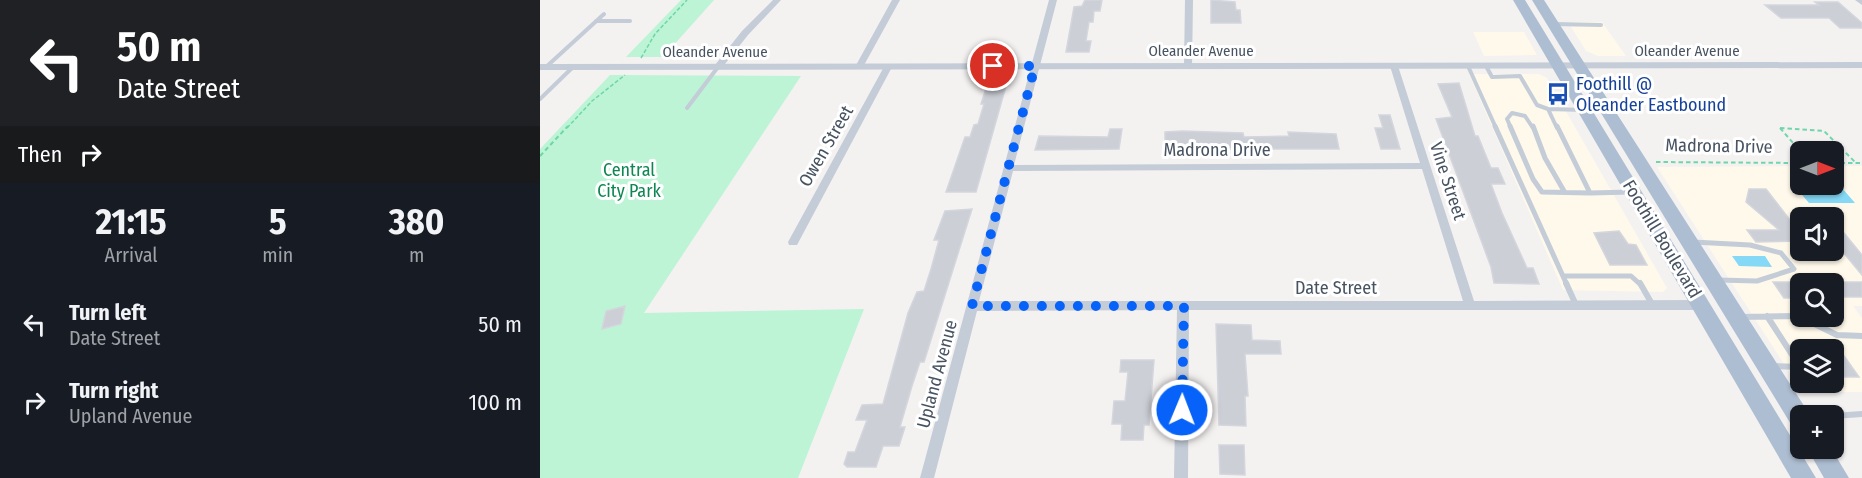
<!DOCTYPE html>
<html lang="en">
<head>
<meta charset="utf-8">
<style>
  body { margin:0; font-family:"Fira Sans Condensed",sans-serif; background:#20242c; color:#f1f3f6; height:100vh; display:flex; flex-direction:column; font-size:22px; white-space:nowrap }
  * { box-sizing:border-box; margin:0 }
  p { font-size:20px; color:#9ea1a6 }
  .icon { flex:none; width:33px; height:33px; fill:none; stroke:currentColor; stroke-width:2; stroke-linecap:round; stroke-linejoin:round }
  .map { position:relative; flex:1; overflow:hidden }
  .sheet { display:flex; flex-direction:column; background:#171b24; width:540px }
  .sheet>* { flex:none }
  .banner { background:#202124; color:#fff; overflow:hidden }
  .needle { width:39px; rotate:90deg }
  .fabs { position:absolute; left:1250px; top:141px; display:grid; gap:12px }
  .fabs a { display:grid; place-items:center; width:54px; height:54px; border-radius:9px; background:#171b24; box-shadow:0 2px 4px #0004; font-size:30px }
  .pin { position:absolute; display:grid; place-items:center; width:51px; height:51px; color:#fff; margin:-26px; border:3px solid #fff; border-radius:50%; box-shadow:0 2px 6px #0007 }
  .me { position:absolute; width:66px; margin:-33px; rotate:1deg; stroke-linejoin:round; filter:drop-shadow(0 0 4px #0008) }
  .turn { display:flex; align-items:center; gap:21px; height:126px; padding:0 18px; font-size:27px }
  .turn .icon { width:78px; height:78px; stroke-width:2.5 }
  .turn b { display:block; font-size:42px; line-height:51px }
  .then { display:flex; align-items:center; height:57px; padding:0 18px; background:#0003; gap:12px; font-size:22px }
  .eta { display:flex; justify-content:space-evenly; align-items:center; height:102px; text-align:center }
  .eta b { font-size:36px; font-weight:700; line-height:42px }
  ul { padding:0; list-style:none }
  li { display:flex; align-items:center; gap:18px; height:78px; padding:0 18px }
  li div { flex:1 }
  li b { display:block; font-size:22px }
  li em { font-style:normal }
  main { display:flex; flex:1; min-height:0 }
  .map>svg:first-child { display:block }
  .commercial { fill:#fef9ea; fill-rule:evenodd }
  .green { fill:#bcf4d5 }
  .water { fill:#85d8f6 }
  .building { fill:#cdcfd7; stroke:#d4d6dd; stroke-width:1.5 }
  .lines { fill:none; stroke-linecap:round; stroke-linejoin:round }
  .path-far1 { stroke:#70d6aa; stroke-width:1.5; stroke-dasharray:4 2; stroke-linecap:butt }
  .path { stroke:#70d6aa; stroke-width:2; stroke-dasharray:4.5 3; stroke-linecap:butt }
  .service-far2 { stroke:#c3ccd7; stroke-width:4 }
  .service-far1 { stroke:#c3ccd7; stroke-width:5 }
  .service { stroke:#c3ccd7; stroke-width:6 }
  .minor { fill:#c3ccd7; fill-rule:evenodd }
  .tertiary { fill:#c3ccd7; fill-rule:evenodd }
  .primary { fill:#aebed2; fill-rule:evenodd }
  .route { stroke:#0662f8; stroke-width:10; stroke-dasharray:0 18 }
  .labels { text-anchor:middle; stroke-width:6; stroke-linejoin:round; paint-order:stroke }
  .far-street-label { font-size:15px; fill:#475361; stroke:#fff }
  .transit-label { font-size:18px; fill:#164399; stroke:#fff; text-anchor:start }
  .street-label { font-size:18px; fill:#475361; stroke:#fff }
  .park-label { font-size:18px; fill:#0d8651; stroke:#fff }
</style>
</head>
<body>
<main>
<section class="sheet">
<div class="banner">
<div class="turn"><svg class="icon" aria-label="left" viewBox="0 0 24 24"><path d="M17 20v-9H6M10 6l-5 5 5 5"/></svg><div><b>50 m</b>Date Street</div></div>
<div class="then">Then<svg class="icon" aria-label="right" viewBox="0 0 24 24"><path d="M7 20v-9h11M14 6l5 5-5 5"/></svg></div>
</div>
<div class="eta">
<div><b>21:15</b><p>Arrival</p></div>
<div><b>5</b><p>min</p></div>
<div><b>380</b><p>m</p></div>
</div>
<ul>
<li><svg class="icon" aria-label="left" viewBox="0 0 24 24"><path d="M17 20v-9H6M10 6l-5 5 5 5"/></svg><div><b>Turn left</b><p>Date Street</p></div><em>50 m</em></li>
<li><svg class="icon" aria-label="right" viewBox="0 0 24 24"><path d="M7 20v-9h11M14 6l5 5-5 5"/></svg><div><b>Turn right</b><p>Upland Avenue</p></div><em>100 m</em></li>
</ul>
</section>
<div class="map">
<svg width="1322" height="478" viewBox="0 0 1322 478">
  <rect width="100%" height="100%" fill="#f4f1f1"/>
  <path class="commercial" d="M1028 22H1062L1086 56H1058L1046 51Z
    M933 32H984L997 55 944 56Z
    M929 74H999L1007 78 1127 288 1123 292 1023 290Z
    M1260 166V184H1293V166H1322V306H1313L1322 318V392H1262L1117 167ZM1260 218H1293V250H1260ZM1260 284H1293V316H1260ZM1260 350H1293V382H1260Z"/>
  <path class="green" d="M141 0H174L123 57H86Z
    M70 75 261 76 104 313 324 309 258 478H0V149Z"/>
  <path class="water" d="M1302 188 1315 203H1269L1257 189Z
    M1192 256H1225L1232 267 1199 266Z"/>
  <path class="building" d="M545 0H562L560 11H554L553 22H549L546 41H551L549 52H526L534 7 542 6Z
    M671 0 695 2 696 10H700L701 23H671Z
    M1275 2H1298L1322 23V28H1300L1289 18H1241L1225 5H1279Z
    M454 75H466L465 79H468L436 192H406L425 137H430L434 125 438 124 444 104H441L449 79H453Z
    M919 83 935 136H938L951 168H958L965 184H951L962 213 987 268H993L999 284 954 283 951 267 896 119 912 117 898 84Z
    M839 115H850L860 149H841L835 128H843Z
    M570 129H582L579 149 495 150 499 136 568 137Z
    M642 131 703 133 704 137 749 136 748 132 796 134 799 149H625V132Z
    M1209 189H1226L1257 229H1260V241L1216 242 1207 230H1239L1206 202Z
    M432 209 384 362H380L372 386 360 427H365L359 446H343L336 467H307L304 464 308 452H315L327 420H316L322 405 343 404 368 313 377 292 384 291 391 269 399 240H394L405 211Z
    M1079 231 1088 244 1096 245 1107 265H1070L1054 233Z
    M1293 233H1304L1322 255V275L1293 240Z
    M1233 282H1260V298H1244Z
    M1293 282H1322V297H1293Z
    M85 306 81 324 62 329 66 311Z
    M676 324 711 325 712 340 740 341 741 354H705L708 396H705L706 426 679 425Z
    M1293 341 1307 360 1319 377H1299L1293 368Z
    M581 360H614L609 425H604L603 440H581L582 424H572L574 401H585L588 372H580Z
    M679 445H704L705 475 680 474Z"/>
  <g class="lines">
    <path class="path-far1" d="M101 58 115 34 147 0
      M27 128 52 101 85 75"/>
    <path class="path" d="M1240 128 1284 131 1316 163
      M1240 128 1261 152
      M0 156 28 126
      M1116 162 1260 163
      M1293 163H1322"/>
    <path class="service-far2" d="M56 21H90
      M1014 24 1061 25
      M928 66 956 128
      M946 66 952 77 980 76 997 105 1008 109 1044 110
      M6 67 64 14
      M0 99 33 67
      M147 108 178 67
      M1008 109 1017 128
      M971 128 967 119 972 113 985 116 993 128"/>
    <path class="service-far1" d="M955 126 1027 285
      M970 126 993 179 1002 192 1050 193
      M993 126 1005 158 1024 191
      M1017 126 1050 193 1091 192
      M1153 242 1210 245 1241 253 1254 269 1217 281 1178 280
      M1024 276H1091L1101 285"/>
    <path class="service" d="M1026 283 1036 305
      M1100 283 1112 304
      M1227 316 1260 367
      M1201 317 1258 316 1297 335 1322 336
      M1233 366 1260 367
      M1293 416 1322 414"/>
    <path class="minor" d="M233 0H241L208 35 181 69H175V65L202 31Z
      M352 0H360L323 67 319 69H316L315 67Z
      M509 0H517L474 165 880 163 850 66 854 64 858 66 934 301 1161 300 1165 302 1167 305 1165 308 1161 310H649L648 478H634L637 310 437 311 394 478H380ZM882 169 923 301H439L473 171Z
      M645 0H653L652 66 648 68 644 66Z
      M1315 0H1322V5Z
      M345 65H348L352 67 257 245H249L248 242Z"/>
    <path class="tertiary" d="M1322 62V68L0 70V64Z"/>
    <path class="primary" d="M973 0H985L1276 478H1251Z
      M992 0H1004L1268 412 1269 416H1260V429L1252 426Z
      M1267 448H1291L1309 478H1284Z"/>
  </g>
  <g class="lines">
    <path class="route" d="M453 66H495L432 306H644L642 410"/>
  </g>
  <defs>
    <g id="bus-bare" transform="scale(1.8)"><path d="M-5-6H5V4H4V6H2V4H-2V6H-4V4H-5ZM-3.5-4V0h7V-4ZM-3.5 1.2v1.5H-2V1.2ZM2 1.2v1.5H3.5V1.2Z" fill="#1a4fb4" stroke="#fff" stroke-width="2.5" paint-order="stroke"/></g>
  </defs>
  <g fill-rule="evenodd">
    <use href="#bus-bare" x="1018" y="94"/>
  </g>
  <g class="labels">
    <g class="far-street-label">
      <text x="661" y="56">Oleander Avenue</text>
      <text x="1147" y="56">Oleander Avenue</text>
      <text x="175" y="57">Oleander Avenue</text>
    </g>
    <g class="transit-label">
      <text x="1036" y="90">Foothill @<tspan x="1036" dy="21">Oleander Eastbound</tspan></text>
    </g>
    <g class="street-label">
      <text transform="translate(286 146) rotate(-60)" y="6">Owen Street</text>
      <text transform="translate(1179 146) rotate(1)" y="6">Madrona Drive</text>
      <text x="677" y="156">Madrona Drive</text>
      <text transform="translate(908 181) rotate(72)" y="6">Vine Street</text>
      <text transform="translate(1122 239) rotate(59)" y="6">Foothill Boulevard</text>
      <text x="796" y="294">Date Street</text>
      <text transform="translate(397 374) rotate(-75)" y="6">Upland Avenue</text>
    </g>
    <g class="park-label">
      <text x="89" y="176">Central<tspan x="89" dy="21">City Park</tspan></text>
    </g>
  </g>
</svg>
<div class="fabs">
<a><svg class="needle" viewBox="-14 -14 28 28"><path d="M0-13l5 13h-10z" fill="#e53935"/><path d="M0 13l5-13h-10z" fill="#9ea1a6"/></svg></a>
<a><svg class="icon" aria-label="sound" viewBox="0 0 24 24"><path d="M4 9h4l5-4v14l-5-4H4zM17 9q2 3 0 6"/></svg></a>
<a><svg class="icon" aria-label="search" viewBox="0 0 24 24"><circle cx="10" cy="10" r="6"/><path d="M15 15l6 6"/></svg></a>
<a><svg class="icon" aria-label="layers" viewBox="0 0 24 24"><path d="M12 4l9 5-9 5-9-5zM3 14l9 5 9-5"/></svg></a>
<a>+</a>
</div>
<div class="pin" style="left:453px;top:66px;background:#d93025"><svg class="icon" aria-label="arrive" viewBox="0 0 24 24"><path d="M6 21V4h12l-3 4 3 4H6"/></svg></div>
<svg class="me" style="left:642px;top:410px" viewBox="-20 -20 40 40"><circle r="17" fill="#0662f8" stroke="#fff" stroke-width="3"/><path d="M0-11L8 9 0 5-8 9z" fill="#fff"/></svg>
</div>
</main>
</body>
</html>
